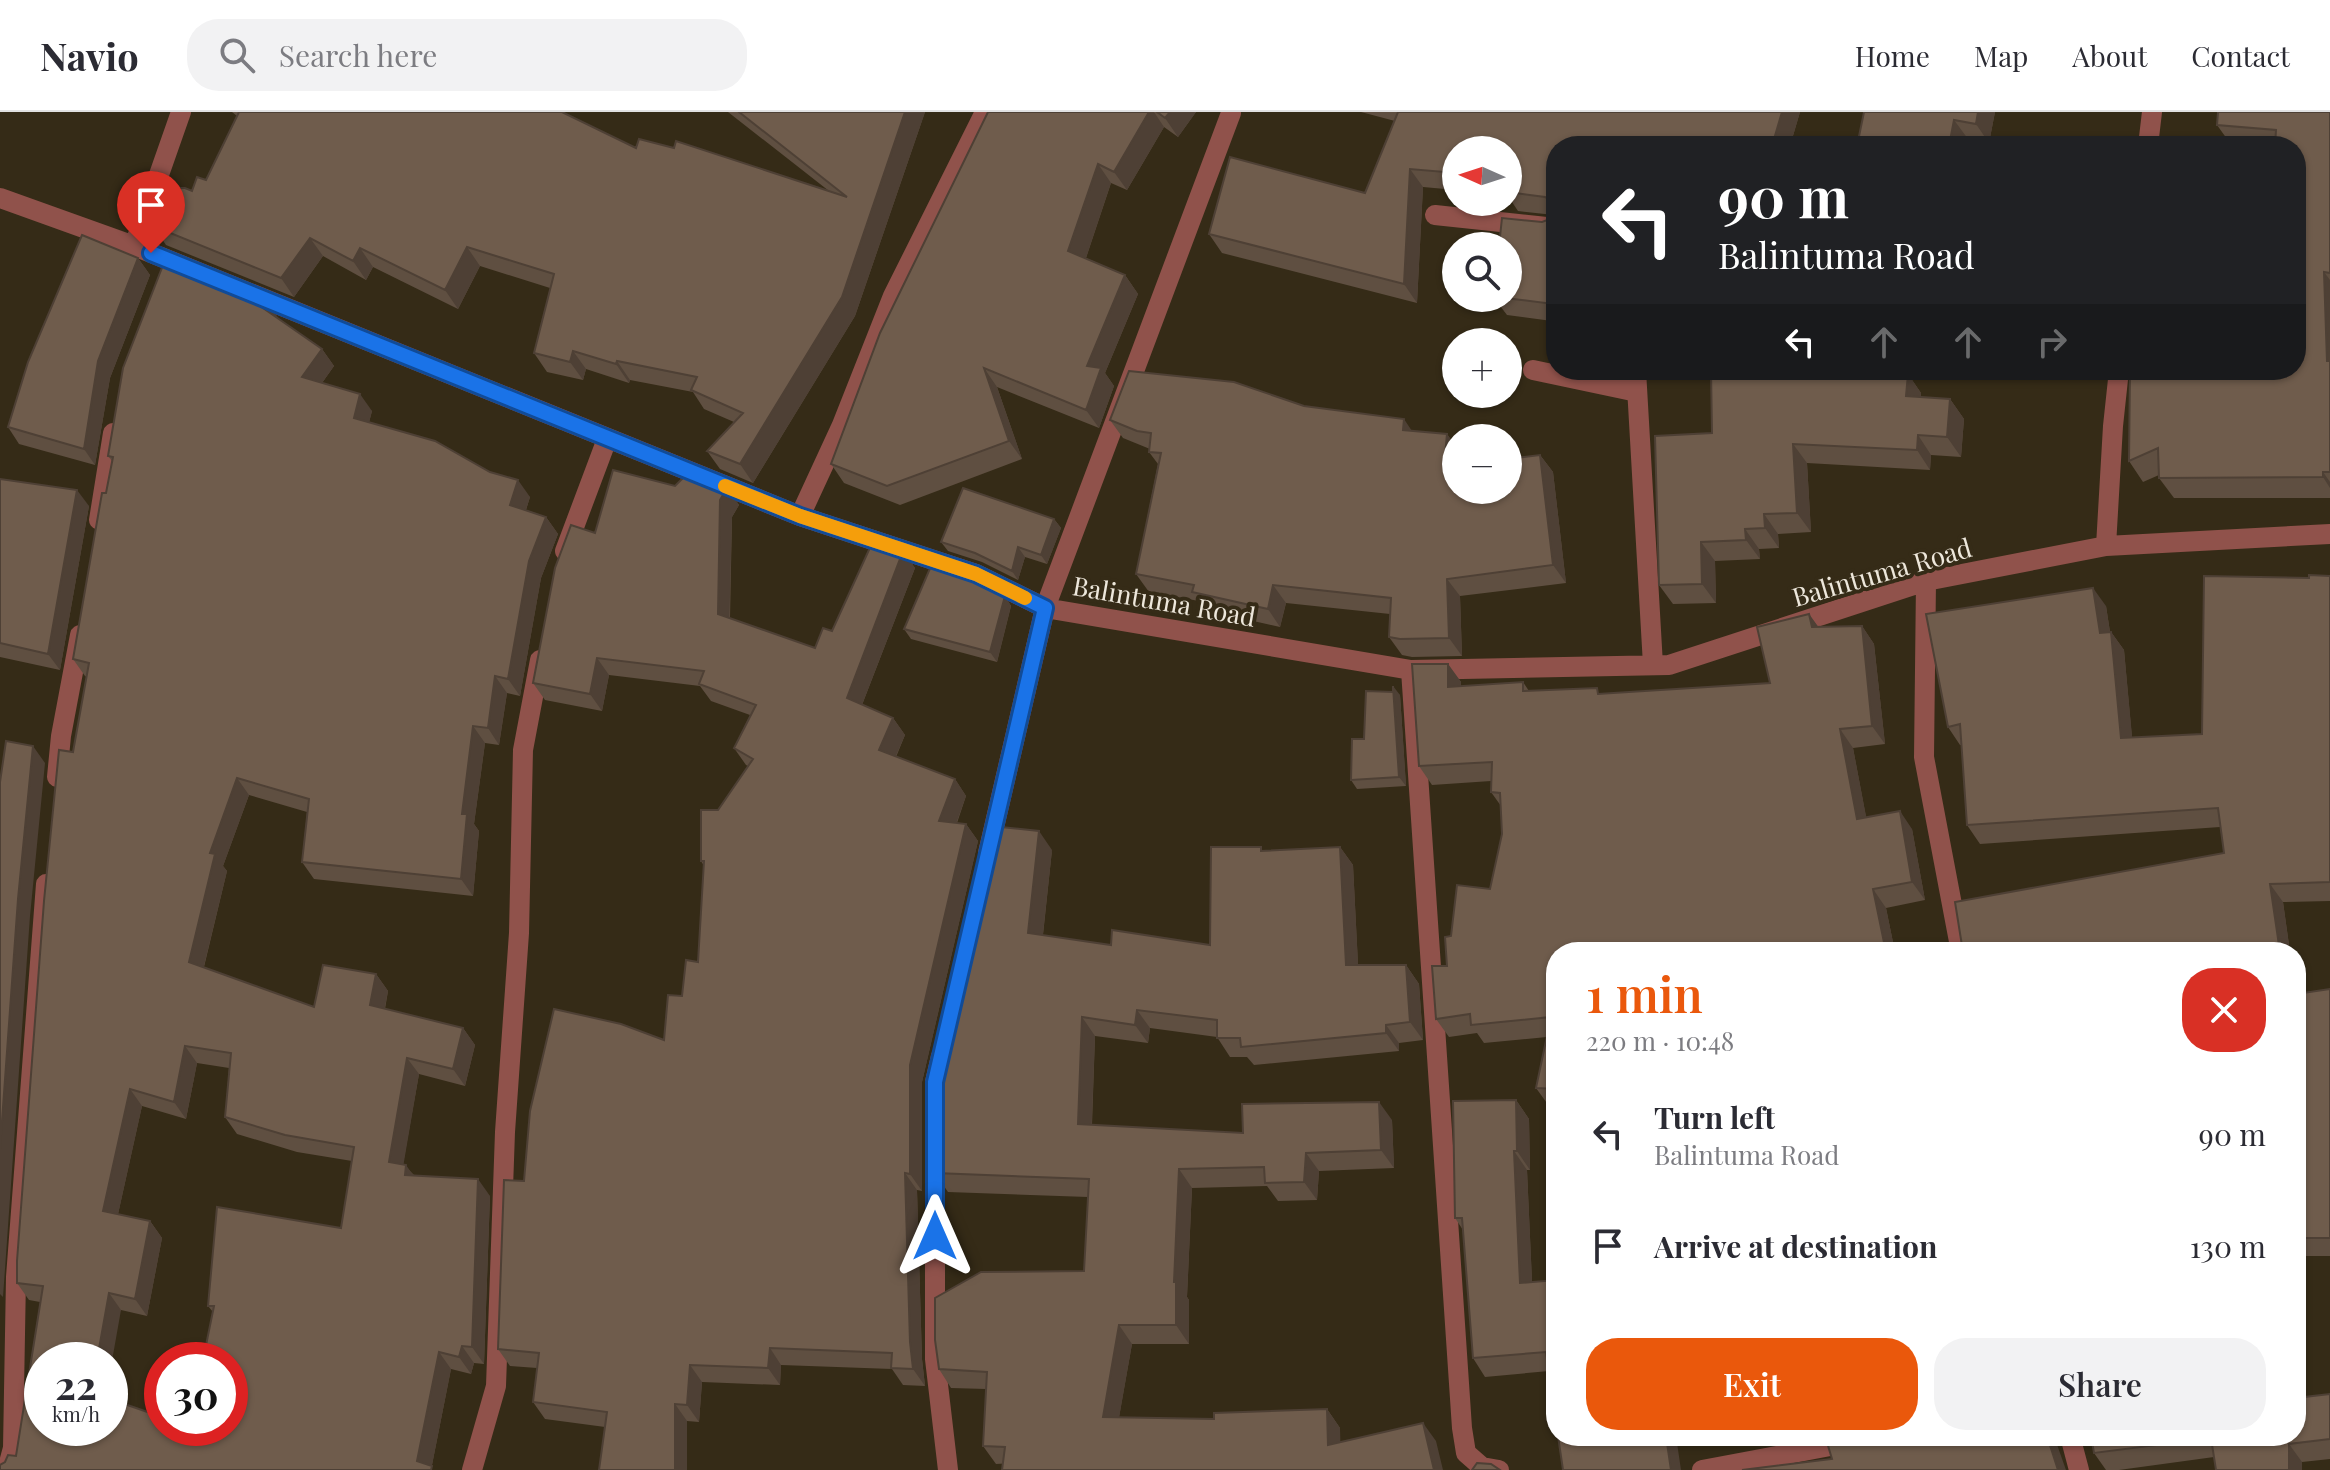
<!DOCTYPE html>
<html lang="en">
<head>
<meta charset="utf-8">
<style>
  body { margin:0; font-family:"Playfair Display",serif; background:#f2f2f3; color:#2b2b33; height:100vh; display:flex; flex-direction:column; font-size:30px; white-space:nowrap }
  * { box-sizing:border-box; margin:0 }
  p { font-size:26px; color:#7c7c81 }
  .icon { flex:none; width:44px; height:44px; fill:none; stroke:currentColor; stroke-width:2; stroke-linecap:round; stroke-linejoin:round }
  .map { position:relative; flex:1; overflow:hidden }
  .sheet { position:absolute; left:1546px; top:830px; width:760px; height:504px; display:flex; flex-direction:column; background:#fff; border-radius:32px; box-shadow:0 2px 6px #0004 }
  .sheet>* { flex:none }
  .top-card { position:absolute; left:1546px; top:24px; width:760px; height:244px; border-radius:32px; box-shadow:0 2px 6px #0004; background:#202124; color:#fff; overflow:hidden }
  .needle { width:52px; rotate:273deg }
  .tools { position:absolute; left:1442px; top:24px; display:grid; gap:16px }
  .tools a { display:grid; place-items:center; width:80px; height:80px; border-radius:50%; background:#fff; box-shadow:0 2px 6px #0004; font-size:40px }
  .speed { position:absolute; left:24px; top:1230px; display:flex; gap:16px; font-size:40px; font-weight:700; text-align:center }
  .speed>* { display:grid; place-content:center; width:104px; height:104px; border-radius:50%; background:#fff; box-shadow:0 2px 6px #0004; line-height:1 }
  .speed small { font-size:20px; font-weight:400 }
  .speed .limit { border:12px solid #d22; background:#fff; color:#111 }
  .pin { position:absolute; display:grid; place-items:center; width:68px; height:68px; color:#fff; margin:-82px -34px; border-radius:50% 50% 50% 0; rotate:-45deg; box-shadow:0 0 8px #0007 }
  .pin .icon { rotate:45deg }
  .me { position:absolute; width:88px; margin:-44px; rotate:0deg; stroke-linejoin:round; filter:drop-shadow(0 0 6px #0008) }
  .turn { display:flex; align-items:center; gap:28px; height:168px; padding:0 40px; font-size:36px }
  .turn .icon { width:104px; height:104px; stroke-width:2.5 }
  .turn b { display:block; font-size:56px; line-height:68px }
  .lanes { display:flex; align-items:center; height:76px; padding:0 40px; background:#0003; justify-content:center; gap:40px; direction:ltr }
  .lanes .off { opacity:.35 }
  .round { display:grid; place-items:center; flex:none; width:84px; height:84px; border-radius:32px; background:#f2f2f3 }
  .summary { display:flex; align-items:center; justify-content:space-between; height:136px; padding:0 40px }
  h1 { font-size:48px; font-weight:600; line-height:60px; color:#ea580c }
  .cta { display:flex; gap:16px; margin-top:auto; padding:16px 40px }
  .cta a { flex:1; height:92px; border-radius:32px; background:#ea580c; color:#fff; font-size:32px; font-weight:600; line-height:92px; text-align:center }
  .cta a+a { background:#f2f2f3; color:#2b2b33 }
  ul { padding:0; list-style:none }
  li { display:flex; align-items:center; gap:24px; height:112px; padding:0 40px }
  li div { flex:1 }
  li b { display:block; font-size:30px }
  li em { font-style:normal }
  header { display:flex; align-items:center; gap:48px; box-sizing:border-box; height:112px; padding:0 40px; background:#fff; border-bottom:2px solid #e1e1e2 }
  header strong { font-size:38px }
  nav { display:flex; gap:44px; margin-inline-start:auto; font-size:28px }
  .search { width:560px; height:72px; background:#f2f2f3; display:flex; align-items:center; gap:20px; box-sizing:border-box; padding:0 28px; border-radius:32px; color:#7c7c81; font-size:30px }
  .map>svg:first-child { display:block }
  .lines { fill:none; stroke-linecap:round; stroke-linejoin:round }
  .minor { stroke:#90524b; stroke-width:20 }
  .wall { fill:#5f4f41; fill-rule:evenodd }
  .shaded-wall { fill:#4e4035 }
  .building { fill:#6f5c4c; stroke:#4e4035; stroke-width:2; fill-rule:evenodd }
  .route-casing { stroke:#114b97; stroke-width:20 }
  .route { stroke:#1a73e8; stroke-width:14 }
  .slow { stroke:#f59e0b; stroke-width:14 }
  .labels { text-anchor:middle; stroke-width:8; stroke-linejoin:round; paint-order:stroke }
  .street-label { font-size:26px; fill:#ede7db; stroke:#352b17 }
</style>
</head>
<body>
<header>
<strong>Navio</strong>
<div class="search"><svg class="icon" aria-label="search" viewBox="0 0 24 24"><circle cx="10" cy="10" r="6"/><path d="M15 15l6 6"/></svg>Search here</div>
<nav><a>Home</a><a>Map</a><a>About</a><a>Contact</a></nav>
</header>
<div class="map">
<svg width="2330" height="1358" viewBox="0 0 2330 1358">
  <rect width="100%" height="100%" fill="#352b17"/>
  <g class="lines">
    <path class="minor" d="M2148 34 2152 0
      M0 86 134 134 800 404 976 462 1045 496 1411 558 1669 553 1926 469 2106 434 2330 422
      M1435 103 1556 116
      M134 134 181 0
      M1533 258 1637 280
      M1636 258 1653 553
      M800 404 842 313 893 184 985 0
      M99 408 113 321
      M2106 434 2113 314 2119 258
      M565 439 607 327
      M1926 469 1924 645 1961 840
      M1411 558 1462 1316 1466 1341 1482 1355 1499 1358
      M57 665 61 624 80 523
      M988 741 1045 496 1231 1
      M941 944 935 970V1247L948 1358
      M2070 1324 2079 1358
      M7 1358 13 1336 16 1165 46 772
      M472 1358 496 1274 505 1020 519 821 523 638 540 548
      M1702 1358 1883 1324"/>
  </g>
  <path class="wall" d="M232 0H562L636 36 829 79 728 0H925L855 204 753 371 720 357 707 339 734 310 704 297 693 280 630 268 629 271 586 257 583 268 547 260 534 241 550 176 480 154 458 197 373 155 366 168 323 144 294 185 166 133 153 114 192 79 206 68 237 4Z
    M988 0H1196L1178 25 1164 15 1127 78 1111 71 1086 146 1125 163 1138 182 1105 261 1114 274 1099 316 997 275 1022 347 900 393 844 371 831 352Z
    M1361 0H1800L1790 34H1556V222L1551 215 1552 209 1507 203 1494 186H1508L1542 110 1553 106 1554 103 1518 99 1508 84V38H1456V78L1423 75 1417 191 1222 141 1209 122 1365 81 1395 9Z
    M1864 0H1995L1989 31Z
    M2330 0V386H2174L2159 366V363L2143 370 2129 349 2296 258V34H2232L2217 13Z
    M138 146 150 163 110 266 95 353 19 332 8 315Z
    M279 207 322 237 334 254 322 271 372 299 369 310 530 385 526 398 546 405 558 422 541 466 520 584 507 581 499 633 485 631 474 712 479 719 473 784 314 767 302 750 307 700 249 683 223 754 227 759 204 855 314 895 376 862 388 879 385 897 463 916 475 933 465 974 419 962 403 1052 414 1063 490 1084 484 1252 474 1251 471 1262 451 1257 432 1353 16 1344 40 1190 29 1188 17 1171 73 640 87 565 85 564 73 547 112 349 108 344ZM197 951 229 956 225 1005 237 1022 297 1040 352 1049 341 1116 208 1194 213 1200 230 1316H42L121 1198 147 1204 162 1126 150 1109 118 1102 142 994 186 1007Z
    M1905 258V262H1908L1921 281V285L1950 287 1964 307 1961 345 1931 343 1930 358 1807 351 1811 420 1778 422 1779 436 1759 437 1760 447 1715 449 1716 491 1673 492 1659 473 1712 321Z
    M1304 294 1412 319 1447 322 1456 335V378L1540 343 1553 360 1566 471 1460 484 1462 544 1412 545 1402 543 1389 525 1390 502 1286 491 1280 515 1205 498 1199 489 1149 480 1136 462 1158 352 1149 340 1150 337 1123 326 1110 308Z
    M0 367 89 394 60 558 0 545Z
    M675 374 727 376 739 393 732 405 730 506 815 536 903 439 915 456 862 593 893 606 905 623 896 645 955 667 966 684 957 711 966 712 978 729 922 970V1079L917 1078 922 1247 925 1274 903 1273 892 1257 781 1253 780 1273 702 1270 699 1310 687 1309 605 1315 545 1307 533 1290 537 1256 510 1254 498 1237 524 1069 664 928 682 884 698 850 704 754 701 749 718 698 748 654 746 653 734 636 750 603 711 589 700 574 609 563 602 599 545 588 533 571 595 421Z
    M1054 407 1061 416 1047 452 1025 445 1018 468 982 450 948 439 941 430Z
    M2330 464V789L2283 790 2290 840H1963L2224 741 2220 715 1980 732 1967 713 1962 633H1960L1948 615 2106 494 2110 520H2111L2124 538 2132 626 2202 622 2309 466Z
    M1005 484 1011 494 997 550 911 527 904 517Z
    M1809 502 1818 515 1862 514 1874 532 1885 632 1853 636 1866 705 1912 717 1925 788 1886 796 1895 840H1556V995L1549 994 1536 976 1547 925 1484 931 1477 921 1449 925 1436 907 1447 854 1451 824 1490 777 1502 722 1501 694 1491 680V669L1432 673 1419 654 1448 552 1461 570V574L1523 570 1529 579 1602 582 1770 571Z
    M1393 580 1400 583 1406 674 1357 677 1351 668 1364 627Z
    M1340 735 1353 753 1358 853H1406L1419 872 1423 928 1399 931V939L1254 953 1247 945H1230L1217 925 1150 916 1148 931 1095 924 1092 1013 1243 1021 1392 1008 1394 1056 1319 1059 1317 1088 1278 1089 1267 1074 1192 1076 1187 1185 1189 1188V1232H1132L1119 1305 1214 1307 1327 1297 1340 1316V1330L1436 1329 996 1352 983 1334 986 1277 951 1276 939 1257 1084 1159 1088 1085 948 1080 935 1061 1052 738 1043 823 1111 833H1210L1264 739Z
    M2330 877V1144H2299L2300 1159 2296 1160V882Z
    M1516 988 1529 1007 1530 1058H1527L1532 1170 1556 1168 1549 1259 1485 1265 1473 1246 1463 1118 1455 1106Z
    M2330 1282V1347L2302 1350 2214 1345 2119 1358H2106L2094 1341Z"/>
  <path class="shaded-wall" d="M905 0H925L855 204 753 371 740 352Z
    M1149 0H1154L1164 15 1127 78 1114 60Z
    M1170 0H1196L1178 25 1165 6Z
    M1782 0H1800L1790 34H1772Z
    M1978 0H1995L1989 31 1976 12Z
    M1954 8 1968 27 1966 34H1949Z
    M1098 52 1111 71 1082 158 1068 139Z
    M1410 57 1423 75 1417 191 1404 172Z
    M310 126 323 144 294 185 281 166Z
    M467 135 480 154 458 197 445 178Z
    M360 136 373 155 366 168 353 149Z
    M138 146 150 163 110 266 95 353 84 337 98 249Z
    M2324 160 2330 168V254L2327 249Z
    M1125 163 1138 182 1105 261 1114 274 1099 316 1086 298 1087 254Z
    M267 190 279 207 263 196Z
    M322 237 334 254 314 282 302 265Z
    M573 239 586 257 583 268 570 250Z
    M617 249 630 268 629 271 616 252Z
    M984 256 997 275 1022 347 1009 329Z
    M1891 258H1905V280L1891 261Z
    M1908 262 1921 281 1920 304 1906 284Z
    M360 282 372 299 366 323 354 306Z
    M1950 287 1964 307 1961 345 1947 325Z
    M1404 307 1416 325 1403 318Z
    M1447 322 1456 335V372L1444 355Z
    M1918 323 1931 343 1930 358 1917 338Z
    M1793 332 1807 351 1811 420 1797 401Z
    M1540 343 1553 360 1566 471 1553 453Z
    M2323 360 2330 370V376L2323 365Z
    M518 368 530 385 522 410 510 393Z
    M727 376 739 393 732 405 729 519 718 502 720 388Z
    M77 378 89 394 60 558 48 542Z
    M1764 402 1778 422 1779 436 1765 416Z
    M546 405 558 422 541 466 520 584 508 567 529 449Z
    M1054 407 1061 416 1047 452 1041 443Z
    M1745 417 1759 437 1760 447 1746 428Z
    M1701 430 1715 449 1716 491 1702 472Z
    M1018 435 1025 445 1018 468 1012 459Z
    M903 439 915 456 858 603 847 586Z
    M1447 467 1460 484 1462 544 1449 526Z
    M1273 473 1286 491 1280 515 1268 497Z
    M2093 476 2106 494 2113 539 2100 521Z
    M1005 484 1011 494 997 550 990 540Z
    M1809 502 1822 520 1812 515Z
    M1862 514 1874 532 1885 632 1872 614Z
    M2111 520 2124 538 2134 645 2121 626Z
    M597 546 609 563 602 599 590 582Z
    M1448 552 1461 570V593L1448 575Z
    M495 564 507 581 499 633 488 616Z
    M1393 574 1400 583 1406 674 1399 665Z
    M893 606 905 623 891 655 879 638Z
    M473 614 485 631 474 712 479 719 473 784 461 767 462 702Z
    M1840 617 1853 636 1870 725 1857 707Z
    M33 634 45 651 30 804 3 1185 0 1182V1037L18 787Z
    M237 666 249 683 223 754 227 759 201 866 189 850 210 741Z
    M955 667 966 684 951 726 939 709Z
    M1900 699 1912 717 1925 788 1912 770Z
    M966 712 978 729 922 970V1079L910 1062V953Z
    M1039 719 1052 738 1041 840 1028 821Z
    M1340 735 1353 753 1359 871 1346 853Z
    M2270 772 2283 790 2290 840H2280Z
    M1873 777 1886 796 1895 840H1886Z
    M1406 853 1419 872 1423 928 1410 910Z
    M376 862 388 879 382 910 370 893Z
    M1137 898 1150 916 1148 931 1135 913Z
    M1082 905 1095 924 1091 1031 1078 1012Z
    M1386 913 1399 931V939L1386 921Z
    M463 916 475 933 465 974 453 957Z
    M185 934 197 951 186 1007 174 990Z
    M407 946 419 962 401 1067 389 1050Z
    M130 977 142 994 115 1116 103 1099Z
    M1516 988 1529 1007 1530 1058 1517 1039Z
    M1379 990 1392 1008 1394 1056 1381 1038Z
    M1514 1039 1527 1058 1533 1190 1520 1171Z
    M1306 1041 1319 1059 1317 1088 1304 1070Z
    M406 1053 418 1070 405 1063Z
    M1179 1057 1192 1076 1187 1185 1189 1188V1232L1176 1213 1174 1170Z
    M905 1061 917 1078 922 1247 925 1274 913 1257 910 1230Z
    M478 1067 490 1084 484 1252 472 1235Z
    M150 1109 162 1126 147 1204 135 1187Z
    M2296 1140 2299 1144 2300 1159 2296 1154Z
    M109 1181 121 1198 110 1260V1248H97Z
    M1119 1213 1132 1232 1116 1323 1103 1305Z
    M462 1234 474 1251 471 1262 459 1245Z
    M770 1236 781 1253 780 1273 768 1256Z
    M439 1240 451 1257 431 1358 417 1349Z
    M690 1253 702 1270 699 1310 687 1293Z
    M675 1292 687 1309V1358H675Z
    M1327 1297 1340 1316 1341 1351 1328 1333Z
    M1423 1311 1436 1329 1443 1358H1434Z
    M1666 1324H1676L1681 1358H1671Z
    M2047 1324H2054L2066 1358H2058Z
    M2289 1332 2302 1350V1358H2289Z"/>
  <path class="building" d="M239 0H562L636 36 639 27 674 36 676 29 847 85 739 0H905L842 185 740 352 707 339 743 301 691 278 697 265 617 249 616 252 573 239 570 250 534 241 554 162 467 135 445 178 360 136 353 149 310 126 281 166 153 114 168 76H185L192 79 197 65 206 68Z
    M988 0H1149L1114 60 1098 52 1068 139 1125 163 1087 254 1101 256 1086 298 984 256 1009 329 887 374 831 352 880 221Z
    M1157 0H1170L1165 6Z
    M1398 0H1782L1772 34H1556V216L1551 215 1554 192 1505 186H1508V134H1499L1502 106 1542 110 1553 106 1556 99 1554 91 1545 85 1508 80V38H1456V61L1410 57 1404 172 1209 122 1230 45 1365 81Z
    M1864 0H1978L1976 12 1954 8 1949 34H1857Z
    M2218 0H2330V161L2324 160 2327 249H2330V360H2323V365L2159 366 2158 336 2129 349 2130 258H2296V34H2275L2276 18 2217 13Z
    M82 123 138 146 98 249 84 337 8 315 28 250Z
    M165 148 267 190 263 196 322 237 302 265 360 282 354 306 435 329 490 360 518 368 510 393 546 405 529 449 508 567 495 564 488 616 473 614 462 702H467L461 767 302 750 309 687 237 666 210 741 215 742 189 850 314 895 323 853 376 862 370 893 463 916 453 957 407 946 389 1050 406 1053 405 1063 478 1067 472 1235 462 1234 459 1245 439 1240 417 1349 432 1354 431 1358H0V1353L5 1350 8 1343 16 1344 43 1174 17 1171V1149L44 789 59 638 73 640 89 551 73 547 102 381H106L113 345 108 344 123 256ZM185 934 231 941 225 1005 285 1023 354 1035 341 1116 217 1095 208 1194H214L203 1248H230V1316H162V1305L110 1287V1316H42V1248H97L109 1181 135 1187 150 1109 103 1099 130 977 174 990Z
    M1711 258H1891V261L1908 262 1906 284 1950 287 1947 325 1918 323 1917 338 1793 332 1797 401 1764 402 1765 416 1745 417 1746 428 1701 430 1702 472 1659 473 1655 324 1712 321Z
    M1129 259 1234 270 1304 294 1404 307 1403 318 1447 322 1444 355 1456 353V378H1508V347L1540 343 1553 453 1447 467 1449 526 1400 527 1389 525 1391 486 1273 473 1268 497 1192 480 1194 473 1136 462 1161 341 1149 340 1151 321 1137 319 1110 308Z
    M613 358 675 374 688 361 727 376 720 388 718 502 815 536 823 516 832 519 873 429 903 439 847 586 893 606 879 638 955 667 939 709 966 712 910 953V1062L905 1061 910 1230 913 1257 891 1256 892 1241 770 1236 768 1256 690 1253 687 1293 675 1292V1358H599L607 1300 533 1290 539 1241 498 1237 504 1068 524 1069 530 999 554 897 621 912 664 928 668 883 682 884 686 848 698 850 704 749H701V698H718L753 647 734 636 756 593 699 572 704 559 597 546 590 582 533 571 555 456 571 413 595 421Z
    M0 367 77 378 48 542 0 531Z
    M963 376 1054 407 1041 443 1018 435 1012 459 975 441 941 430Z
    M931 454 964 465 1005 484 990 540 904 517Z
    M2309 463 2330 464V770L2270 772 2280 840H1963L1955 790 2224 741 2218 696 1967 713 1960 612 1948 615 1926 502 2093 476 2100 521 2111 520 2121 626 2202 622 2204 464 2309 466Z
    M1809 502 1812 515 1862 514 1872 614 1840 617 1857 707 1900 699 1912 770 1873 777 1886 840H1556V977L1536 976 1551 905 1471 913 1470 902 1436 907 1432 854H1447L1445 825 1451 824 1457 773 1490 777 1502 722 1500 681 1491 680 1492 650 1419 654 1412 552H1448V575L1523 570V579L1597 576 1598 582 1770 571 1757 515Z
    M1393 574 1399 665 1351 668 1352 627H1364L1366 579 1393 580Z
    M6 629 33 634 18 787 0 1037V670Z
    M991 714 1039 719 1028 821 1111 833 1112 818 1210 833 1211 735H1261V739L1340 735 1346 853H1406L1410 910 1386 913V921L1241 935 1240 926H1217V908L1137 898 1135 913 1082 905 1078 1012 1243 1021 1242 992 1379 990 1381 1038 1306 1041 1304 1070 1265 1071 1264 1055 1179 1057 1174 1170H1176V1213H1119L1103 1305 1214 1307V1301L1327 1297 1328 1333 1423 1311 1434 1358H1002L1005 1335 983 1334 987 1260 939 1257 935 1228V1186L981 1160 1084 1159 1089 1067 935 1061V953Z
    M2330 877V1126H2296V882Z
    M1516 988 1517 1039H1514L1520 1171 1556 1168V1309L1546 1240 1473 1246 1462 1106H1455L1453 989Z
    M2330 1282V1327L2289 1332V1358H2216L2211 1326 2094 1341 2091 1324H2296V1286Z
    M1558 1324H1666L1671 1358H1563Z
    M1842 1324H2047L2058 1358H1742L1832 1347 1826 1327Z
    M1477 1351 1491 1352 1500 1358H1472Z"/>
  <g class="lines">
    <g class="route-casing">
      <path id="route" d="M151 141 800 404 976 462 1045 496 935 970V1124"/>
    </g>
    <use href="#route" class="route"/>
    <path class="slow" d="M725 374 800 404 976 462 1025 486"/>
  </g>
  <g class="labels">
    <g class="street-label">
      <text transform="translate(1882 461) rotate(-16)" y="9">Balintuma Road</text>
      <text transform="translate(1164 490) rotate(10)" y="9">Balintuma Road</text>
    </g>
  </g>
</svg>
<div class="tools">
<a><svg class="needle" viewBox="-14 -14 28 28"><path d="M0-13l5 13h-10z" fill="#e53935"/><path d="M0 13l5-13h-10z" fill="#7c7c81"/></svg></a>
<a><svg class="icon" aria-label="search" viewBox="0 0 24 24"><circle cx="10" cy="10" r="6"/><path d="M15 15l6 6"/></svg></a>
<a>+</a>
<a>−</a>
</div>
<div class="speed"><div>22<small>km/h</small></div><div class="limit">30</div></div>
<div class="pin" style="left:151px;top:141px;background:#d93025"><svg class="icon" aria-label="arrive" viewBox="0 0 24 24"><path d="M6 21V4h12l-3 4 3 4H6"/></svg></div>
<svg class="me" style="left:935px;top:1124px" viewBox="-20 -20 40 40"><path d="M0-17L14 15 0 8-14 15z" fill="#1a73e8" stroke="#fff" stroke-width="4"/></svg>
<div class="top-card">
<div class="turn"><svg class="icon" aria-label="left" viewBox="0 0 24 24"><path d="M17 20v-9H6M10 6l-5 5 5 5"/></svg><div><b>90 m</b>Balintuma Road</div></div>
<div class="lanes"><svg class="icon" aria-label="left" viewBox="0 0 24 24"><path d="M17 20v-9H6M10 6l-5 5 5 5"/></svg><svg class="icon off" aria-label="ahead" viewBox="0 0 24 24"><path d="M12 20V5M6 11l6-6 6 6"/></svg><svg class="icon off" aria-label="ahead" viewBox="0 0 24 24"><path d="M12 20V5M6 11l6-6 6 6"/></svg><svg class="icon off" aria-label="right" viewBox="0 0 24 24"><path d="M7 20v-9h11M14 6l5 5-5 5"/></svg></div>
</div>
<section class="sheet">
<div class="summary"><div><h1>1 min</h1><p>220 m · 10:48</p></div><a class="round" style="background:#d93025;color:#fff"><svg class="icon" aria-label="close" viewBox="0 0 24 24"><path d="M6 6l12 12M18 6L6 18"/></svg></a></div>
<ul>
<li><svg class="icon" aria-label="left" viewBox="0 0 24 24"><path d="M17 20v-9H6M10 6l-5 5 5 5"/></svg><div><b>Turn left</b><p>Balintuma Road</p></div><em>90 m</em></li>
<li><svg class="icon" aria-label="arrive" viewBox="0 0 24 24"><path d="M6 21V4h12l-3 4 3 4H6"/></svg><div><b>Arrive at destination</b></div><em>130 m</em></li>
</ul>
<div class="cta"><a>Exit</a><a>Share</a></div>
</section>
</div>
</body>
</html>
